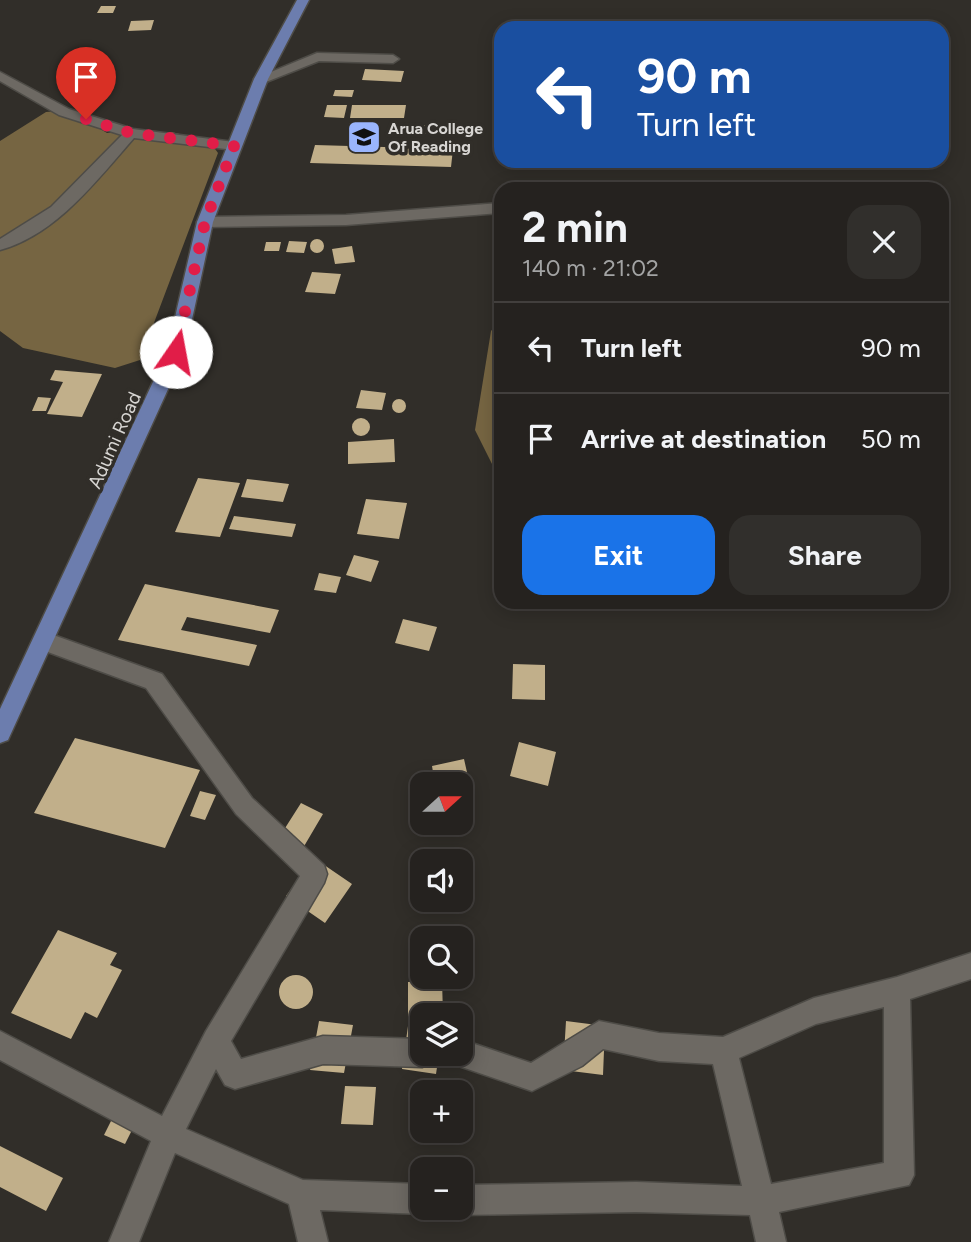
<!DOCTYPE html>
<html lang="en">
<head>
<meta charset="utf-8">
<style>
  body { margin:0; font-family:Figtree,sans-serif; background:#312f2c; color:#f1f3f6; height:100vh; display:flex; flex-direction:column; font-size:26px; white-space:nowrap }
  * { box-sizing:border-box; margin:0 }
  p { font-size:23px; color:#a3a4a4 }
  .icon { flex:none; width:38px; height:38px; fill:none; stroke:currentColor; stroke-width:2; stroke-linecap:round; stroke-linejoin:round }
  .map { position:relative; flex:1; overflow:hidden }
  .details { position:absolute; left:494px; top:182px; width:455px; height:427px; display:flex; flex-direction:column; background:#25221f; border-radius:21px; box-shadow:0 4px 18px #0003,0 0 0 2px #423f3d }
  .details>* { flex:none }
  .banner { position:absolute; left:494px; top:21px; width:455px; height:147px; border-radius:21px; box-shadow:0 4px 18px #0003,0 0 0 2px #423f3d; background:#1a4fa0; color:#fff; overflow:hidden }
  .needle { width:46px; rotate:69deg }
  .controls { position:absolute; left:410px; top:772px; display:grid; gap:14px }
  .controls a { display:grid; place-items:center; width:63px; height:63px; border-radius:14px; background:#25221f; box-shadow:0 4px 18px #0003,0 0 0 2px #423f3d; font-size:35px }
  .pin { position:absolute; display:grid; place-items:center; width:60px; height:60px; color:#fff; margin:-72px -30px; border-radius:50% 50% 50% 0; rotate:-45deg; box-shadow:0 0 7px #0007 }
  .pin .icon { rotate:45deg }
  .me { position:absolute; width:77px; margin:-38px; rotate:12deg; stroke-linejoin:round; filter:drop-shadow(0 0 5px #0008) }
  .turn { display:flex; align-items:center; gap:24px; height:147px; padding:0 28px; font-size:32px }
  .turn .icon { width:91px; height:91px; stroke-width:2.5 }
  .turn b { display:block; font-size:49px; line-height:60px }
  .round { display:grid; place-items:center; flex:none; width:74px; height:74px; border-radius:21px; background:#312f2c }
  .summary { display:flex; align-items:center; justify-content:space-between; height:119px; padding:0 28px }
  h1 { font-size:42px; font-weight:700; line-height:52px }
  .button { display:flex; gap:14px; margin-top:auto; padding:14px 28px }
  .button a { flex:1; height:80px; border-radius:21px; background:#1a73e8; color:#fff; font-size:28px; font-weight:700; line-height:80px; text-align:center }
  .button a+a { background:#312f2c; color:#f1f3f6 }
  ul { padding:0; list-style:none }
  li { display:flex; align-items:center; gap:21px; height:91px; padding:0 28px; border-top:2px solid #423f3d }
  li div { flex:1 }
  li b { display:block; font-size:26px }
  li em { font-style:normal }
  .map>svg:first-child { display:block }
  .forest { fill:#766542 }
  .building { fill:#c1af8a }
  .lines { fill:none; stroke-linecap:round; stroke-linejoin:round }
  .minor-casing { stroke:#4e4c47; stroke-width:3 }
  .major-casing { stroke:#4e4c47; stroke-width:3 }
  .minor { fill:#6d6963; fill-rule:evenodd }
  .major { fill:#6c7dae; fill-rule:evenodd }
  .route { stroke:#e11d48; stroke-width:12; stroke-dasharray:0 21.6 }
  .labels { text-anchor:middle; stroke-width:7; stroke-linejoin:round; paint-order:stroke }
  .far-poi-label { font-size:16px; font-weight:bold; fill:#d8d6d3; stroke:#312e29; text-anchor:start }
  .street-label { font-size:19px; fill:#d8d6d3; stroke:#312e29 }
</style>
</head>
<body>
<div class="map">
<svg width="971" height="1242" viewBox="0 0 971 1242">
  <rect width="100%" height="100%" fill="#312e29"/>
  <path class="forest" d="M70 110 107 133 172 132 210 142 218 153 140 360 115 368 23 348 0 331V141L46 112Z
    M500 320V480L475 430 491 331Z"/>
  <path class="building" d="M101 6H116L113 13H97Z
    M154 20 151 30 128 31 131 21Z
    M365 69 404 71 401 82 362 80Z
    M335 90H354L352 97 333 96Z
    M327 105H347L344 118 324 117Z
    M352 105H406L404 118H350Z
    M424 125 434 126 436 129 430 134 420 133 418 130Z
    M315 145 453 149 451 167 310 163Z
    M310 246a7 7 0 1 1 14 0a7 7 0 1 1-14 0Z
    M289 241 307 242 304 253 286 252Z
    M266 242H281L279 251H264Z
    M352 246 355 262 335 264 332 249Z
    M312 272 341 274 335 294 305 292Z
    M55 370 102 374 82 417 47 414 63 382 50 380Z
    M361 390 386 393 382 410 356 408Z
    M38 397 51 398 46 411H32Z
    M392 406a7 7 0 1 1 14 0a7 7 0 1 1-14 0Z
    M352 427a9 9 0 1 1 18 0a9 9 0 1 1-18 0Z
    M394 439 395 462 348 464V442Z
    M198 478 240 483 220 537 175 532Z
    M247 479 289 484 283 502 241 497Z
    M366 499 407 503 399 539 357 534Z
    M234 516 296 524 292 537 229 529Z
    M354 555 379 561 371 582 346 575Z
    M319 573 341 577 336 593 314 590Z
    M145 584 279 610 270 633 187 617 181 630 257 645 249 666 118 640Z
    M403 619 437 627 429 651 395 643Z
    M513 664 545 665V700L512 699Z
    M75 738 200 770 165 848 34 813Z
    M519 742 556 752 548 786 510 776Z
    M464 759 471 790 460 792V784H435L432 766Z
    M200 791 216 795 205 820 190 816Z
    M301 803 323 814 303 848 280 836Z
    M314 858 352 884 325 923 286 896Z
    M58 930 117 953 110 965 122 970 97 1018 85 1012 71 1039 11 1013Z
    M279 992a17 17 0 1 1 34 0a17 17 0 1 1-34 0Z
    M442 980 443 1015 408 1019V982Z
    M319 1021 353 1025 344 1073 310 1070Z
    M566 1021 605 1026 603 1075 563 1070Z
    M408 1026 422 1028V1054H439L436 1074 402 1069Z
    M345 1086 376 1087 373 1125 341 1124Z
    M114 1115 135 1124 125 1144 104 1135Z
    M0 1146 63 1178 46 1211 0 1187Z"/>
  <g class="lines">
    <g class="minor-casing">
      <path id="minor" d="M317 53 393 55 399 59 393 63 319 61 266 82 254 79Z
        M0 72 69 109 133 129 234 142 241 146 234 150 134 138C98 179 56 235 0 250V239L51 207 122 135 59 115 0 81Z
        M500 203V213L346 225 205 227 197 222 205 217 346 215Z
        M45 632 162 674 252 798 324 865 327 874 324 883 231 1041 241 1059 323 1036 422 1039V1054H435L432 1063 422 1067 323 1064 235 1089 225 1085 216 1069 186 1129 303 1180 422 1184V1208L432 1209 422 1214 320 1210 328 1242H298L289 1204 175 1153 139 1242H109L151 1141 0 1060V1031L162 1116 206 1031 300 876 236 814 146 688 37 648 34 641 37 634Z
        M971 953V979L910 999 914 1175 909 1185 779 1212 786 1242H756L750 1215 636 1212 460 1215 450 1210 448 1208H460V1185L636 1182 742 1186 713 1064 659 1061 603 1049 582 1066 532 1091 450 1063 447 1054H460V1039L531 1063 599 1021 659 1033 723 1037 814 998 897 977ZM884 1007V1163L771 1184 739 1058 816 1024Z"/>
    </g>
    <g class="major-casing">
      <path id="major" d="M297 0H309L268 79 213 222 185 352 8 740 0 743V709L167 352 197 222 254 79Z"/>
    </g>
    <use href="#minor" class="minor"/>
    <use href="#major" class="major"/>
  </g>
  <g class="lines">
    <path class="route" d="M86 119 131 133 234 146 205 222 176 352"/>
  </g>
  <defs>
    <g id="school-square" transform="scale(1.75)"><rect x="-9" y="-9" width="18" height="18" rx="4" fill="#9ab5fd" stroke="#312e29"/><path d="M0-5L7-2L0 1L-7-2ZM-4 1L0 2.5L4 1V4Q0 6-4 4Z" fill="#111"/></g>
  </defs>
  <g fill-rule="evenodd">
    <use href="#school-square" x="364" y="137"/>
  </g>
  <g class="labels">
    <g class="far-poi-label">
      <text x="388" y="134">Arua College<tspan x="388" dy="18">Of Reading</tspan></text>
    </g>
    <g class="street-label">
      <text transform="translate(114 440) rotate(-66)" y="7">Adumi Road</text>
    </g>
  </g>
</svg>
<div class="controls">
<a><svg class="needle" viewBox="-14 -14 28 28"><path d="M0-13l5 13h-10z" fill="#e53935"/><path d="M0 13l5-13h-10z" fill="#a3a4a4"/></svg></a>
<a><svg class="icon" aria-label="sound" viewBox="0 0 24 24"><path d="M4 9h4l5-4v14l-5-4H4zM17 9q2 3 0 6"/></svg></a>
<a><svg class="icon" aria-label="search" viewBox="0 0 24 24"><circle cx="10" cy="10" r="6"/><path d="M15 15l6 6"/></svg></a>
<a><svg class="icon" aria-label="layers" viewBox="0 0 24 24"><path d="M12 4l9 5-9 5-9-5zM3 14l9 5 9-5"/></svg></a>
<a>+</a>
<a>−</a>
</div>
<div class="pin" style="left:86px;top:119px;background:#d93025"><svg class="icon" aria-label="arrive" viewBox="0 0 24 24"><path d="M6 21V4h12l-3 4 3 4H6"/></svg></div>
<svg class="me" style="left:176px;top:352px" viewBox="-20 -20 40 40"><circle r="19" fill="#fff"/><path d="M0-13L10 11 0 6-10 11z" fill="#e11d48"/></svg>
<div class="banner">
<div class="turn"><svg class="icon" aria-label="left" viewBox="0 0 24 24"><path d="M17 20v-9H6M10 6l-5 5 5 5"/></svg><div><b>90 m</b>Turn left</div></div>
</div>
<section class="details">
<div class="summary"><div><h1>2 min</h1><p>140 m · 21:02</p></div><a class="round"><svg class="icon" aria-label="close" viewBox="0 0 24 24"><path d="M6 6l12 12M18 6L6 18"/></svg></a></div>
<ul>
<li><svg class="icon" aria-label="left" viewBox="0 0 24 24"><path d="M17 20v-9H6M10 6l-5 5 5 5"/></svg><div><b>Turn left</b></div><em>90 m</em></li>
<li><svg class="icon" aria-label="arrive" viewBox="0 0 24 24"><path d="M6 21V4h12l-3 4 3 4H6"/></svg><div><b>Arrive at destination</b></div><em>50 m</em></li>
</ul>
<div class="button"><a>Exit</a><a>Share</a></div>
</section>
</div>
</body>
</html>
